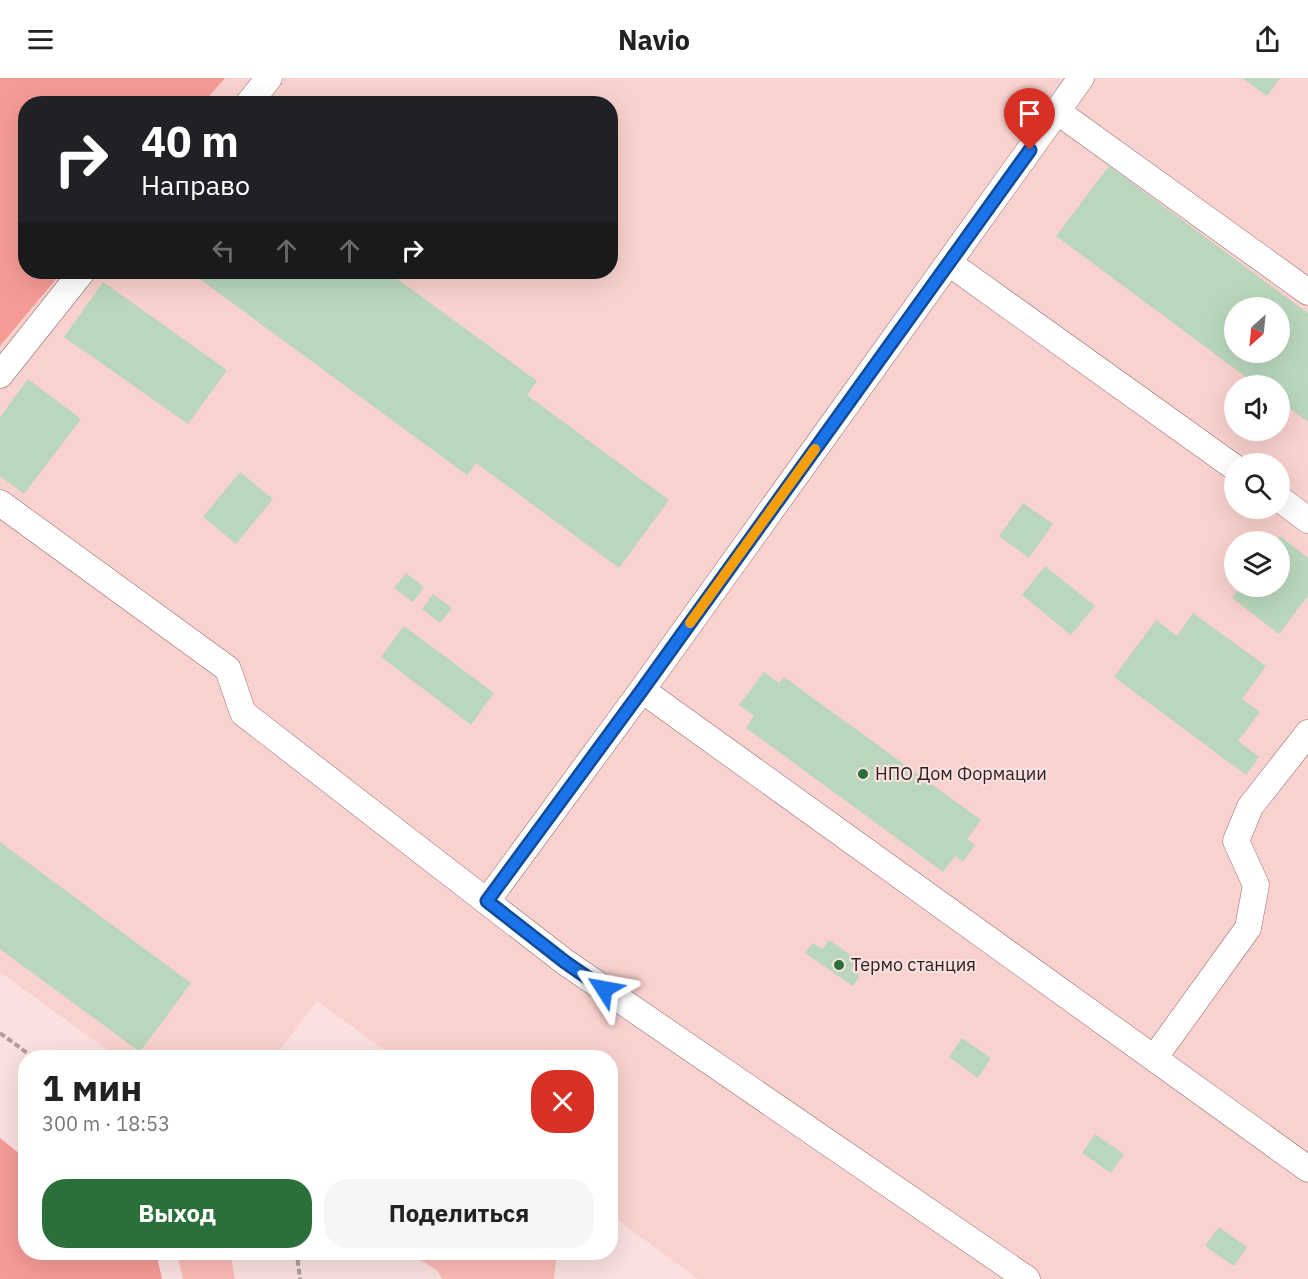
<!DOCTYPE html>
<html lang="ru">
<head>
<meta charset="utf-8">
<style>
  body { margin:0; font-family:"IBM Plex Sans",sans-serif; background:#f6f6f6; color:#222; height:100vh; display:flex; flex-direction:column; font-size:22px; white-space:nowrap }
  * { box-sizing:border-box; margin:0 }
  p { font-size:20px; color:#767676 }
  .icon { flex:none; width:33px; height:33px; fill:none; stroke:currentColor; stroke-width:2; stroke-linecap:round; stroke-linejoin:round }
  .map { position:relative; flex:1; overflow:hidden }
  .side { position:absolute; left:18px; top:972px; width:600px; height:210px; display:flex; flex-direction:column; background:#fff; border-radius:24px; box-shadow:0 6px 24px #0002 }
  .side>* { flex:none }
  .banner { position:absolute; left:18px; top:18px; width:600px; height:183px; border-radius:24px; box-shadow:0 6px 24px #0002; background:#202124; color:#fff; overflow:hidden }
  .needle { width:39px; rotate:207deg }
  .controls { position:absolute; left:1224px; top:219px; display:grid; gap:12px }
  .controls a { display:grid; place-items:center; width:66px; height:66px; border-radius:50%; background:#fff; box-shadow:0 6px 24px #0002; font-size:30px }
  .pin { position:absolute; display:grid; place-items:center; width:51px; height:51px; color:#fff; margin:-62px -26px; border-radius:50% 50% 50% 0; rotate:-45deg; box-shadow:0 0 6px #0007 }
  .pin .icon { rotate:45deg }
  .me { position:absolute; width:66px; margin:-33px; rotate:304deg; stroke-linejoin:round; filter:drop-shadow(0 0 4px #0008) }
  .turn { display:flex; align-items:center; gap:21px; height:126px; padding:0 24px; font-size:27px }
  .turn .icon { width:78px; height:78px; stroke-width:2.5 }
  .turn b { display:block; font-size:42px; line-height:51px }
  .lanes { display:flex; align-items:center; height:57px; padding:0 24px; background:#0003; justify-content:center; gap:30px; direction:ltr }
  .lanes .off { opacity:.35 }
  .round { display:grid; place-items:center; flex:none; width:63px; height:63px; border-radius:24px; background:#f6f6f6 }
  .overview { display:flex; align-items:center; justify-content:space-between; height:102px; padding:0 24px }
  h1 { font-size:36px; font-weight:700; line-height:45px }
  .primary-button { display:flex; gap:12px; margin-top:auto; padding:12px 24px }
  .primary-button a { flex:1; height:69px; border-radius:24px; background:#2b703b; color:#fff; font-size:24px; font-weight:700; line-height:69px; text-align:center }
  .primary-button a+a { background:#f6f6f6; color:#222 }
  header { display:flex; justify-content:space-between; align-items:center; height:78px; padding:0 24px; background:#fff; font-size:27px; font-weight:700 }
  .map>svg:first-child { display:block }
  .built { fill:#f9d1ce; fill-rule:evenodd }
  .green { fill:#fbbab6 }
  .forest { fill:#f59b96 }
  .building { fill:#bad7bd; fill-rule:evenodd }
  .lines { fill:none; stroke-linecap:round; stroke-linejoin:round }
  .minor-casing { stroke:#906c69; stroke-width:27 }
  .path { stroke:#b29c9a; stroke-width:4; stroke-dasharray:6 3; stroke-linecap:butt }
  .minor { stroke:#fff; stroke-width:26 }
  .route-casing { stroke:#114b97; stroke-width:15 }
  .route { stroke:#1a73e8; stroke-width:10 }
  .slow { stroke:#f59e0b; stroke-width:10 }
  .poi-dot { fill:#2b703b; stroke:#fae1df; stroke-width:2 }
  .labels { text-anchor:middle; stroke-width:4.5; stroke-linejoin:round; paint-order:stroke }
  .poi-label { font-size:18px; fill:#2f201f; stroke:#fae1df; text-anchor:start }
</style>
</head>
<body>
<header><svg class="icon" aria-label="menu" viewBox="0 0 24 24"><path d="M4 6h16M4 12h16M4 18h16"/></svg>Navio<svg class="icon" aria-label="share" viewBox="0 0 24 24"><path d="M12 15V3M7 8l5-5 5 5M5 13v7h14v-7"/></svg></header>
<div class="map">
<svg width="1308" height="1201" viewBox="0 0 1308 1201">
  <rect width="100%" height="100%" fill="#fae1df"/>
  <path class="built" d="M0 0H1308V1201H698L611 1137 610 980 394 979 317 923 275 979H117L0 894ZM26 26H610V194H26ZM1234 230H1280V274H1234ZM1234 308H1280V352H1234ZM1234 386H1280V430H1234ZM1234 464H1280V508H1234Z"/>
  <path class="green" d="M177 1175H230L235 1201H183Z
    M408 1175H546L556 1181 554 1201H442L437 1192Z"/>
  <path class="forest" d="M0 0H225L203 25 26 26V194H62L0 268Z
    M0 1060 25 1080 26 1174 156 1175 162 1201H0Z"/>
  <path class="building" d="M1242 0H1280L1267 18Z
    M1109 88 1308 235V344L1280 323V308H1258L1056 158ZM1234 230H1280V274H1234Z
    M190 194H388L537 303 527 317 669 422 619 490 476 385 467 397Z
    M103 204 227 292 188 346 64 259Z
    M28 301 81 341 24 416 0 398V339Z
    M240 394 273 421 236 466 203 439Z
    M1023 425 1053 446 1029 480 999 458Z
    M1280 458 1308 480V518L1279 556 1232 520 1241 508H1280V464H1276Z
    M1045 488 1095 528 1071 557 1022 517Z
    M406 495 424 509 413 524 394 510Z
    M433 516 452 530 440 545 422 531Z
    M1193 535 1266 588 1242 621 1260 634 1238 663 1259 679 1246 697 1114 599 1156 542 1177 558Z
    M404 548 494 615 471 647 381 579Z
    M764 594 779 605 784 599 981 742 967 761 975 767 963 784 955 778 943 794 746 650 754 638 739 627Z
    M0 764 191 905 140 974 0 871Z
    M829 862 858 882 851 892 860 898 853 908 805 875 813 865 822 871Z
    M962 960 991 980 978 1000 949 979Z
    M1095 1056 1124 1076 1111 1095 1082 1075Z
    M1219 1149 1247 1169 1234 1188 1205 1168Z"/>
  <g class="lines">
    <g class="minor-casing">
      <path id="minor" d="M248 26 269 0
        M1058 34 1308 214
        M949 185 1234 389
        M0 297 82 194
        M1280 421 1308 442
        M0 425 228 591 243 635 565 884 1027 1201
        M642 612 1308 1091
        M487 823 642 612 1081 0
        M1155 979 1248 850 1256 807 1236 763 1250 729 1308 655"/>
    </g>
    <path class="path" d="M0 955 34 980
      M294 1174 297 1177 300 1201"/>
    <use href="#minor" class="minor"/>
  </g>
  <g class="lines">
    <g class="route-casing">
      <path id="route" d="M604 911 565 884 487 823 642 612 1030 72"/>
    </g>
    <use href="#route" class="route"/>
    <path class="slow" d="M690 545 815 371"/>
  </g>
  <g class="poi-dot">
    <circle cx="863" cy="696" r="6"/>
    <circle cx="839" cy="887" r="6"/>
  </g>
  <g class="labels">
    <g class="poi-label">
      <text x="875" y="702">НПО Дом Формации</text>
      <text x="851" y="893">Термо станция</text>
    </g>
  </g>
</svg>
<div class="controls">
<a><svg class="needle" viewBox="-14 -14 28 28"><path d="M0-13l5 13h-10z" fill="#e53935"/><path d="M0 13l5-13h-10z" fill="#767676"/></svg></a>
<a><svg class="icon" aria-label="sound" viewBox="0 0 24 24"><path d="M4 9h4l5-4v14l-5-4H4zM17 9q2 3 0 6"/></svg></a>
<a><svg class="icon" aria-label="search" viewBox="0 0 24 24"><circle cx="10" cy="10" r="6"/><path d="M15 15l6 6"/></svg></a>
<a><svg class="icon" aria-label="layers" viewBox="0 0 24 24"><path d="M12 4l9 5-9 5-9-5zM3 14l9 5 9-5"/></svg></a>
</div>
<div class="pin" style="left:1030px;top:72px;background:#d93025"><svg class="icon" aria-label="arrive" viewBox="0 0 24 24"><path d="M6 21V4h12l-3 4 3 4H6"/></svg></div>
<svg class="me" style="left:604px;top:911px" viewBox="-20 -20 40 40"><path d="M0-17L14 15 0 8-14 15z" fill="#1a73e8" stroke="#fff" stroke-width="4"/></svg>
<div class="banner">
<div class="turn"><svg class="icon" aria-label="right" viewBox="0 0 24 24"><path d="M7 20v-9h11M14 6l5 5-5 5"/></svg><div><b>40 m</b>Направо</div></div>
<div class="lanes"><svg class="icon off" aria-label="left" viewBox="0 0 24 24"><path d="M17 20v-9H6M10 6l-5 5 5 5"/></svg><svg class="icon off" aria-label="ahead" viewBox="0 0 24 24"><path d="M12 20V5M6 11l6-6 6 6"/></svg><svg class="icon off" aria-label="ahead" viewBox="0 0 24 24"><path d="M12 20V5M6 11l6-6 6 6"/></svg><svg class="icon" aria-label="right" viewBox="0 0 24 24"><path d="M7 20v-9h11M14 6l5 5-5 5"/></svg></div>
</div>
<section class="side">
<div class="overview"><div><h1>1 мин</h1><p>300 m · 18:53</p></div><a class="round" style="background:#d93025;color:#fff"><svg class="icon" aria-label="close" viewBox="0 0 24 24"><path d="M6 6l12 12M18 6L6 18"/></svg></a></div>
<div class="primary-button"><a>Выход</a><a>Поделиться</a></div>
</section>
</div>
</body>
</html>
